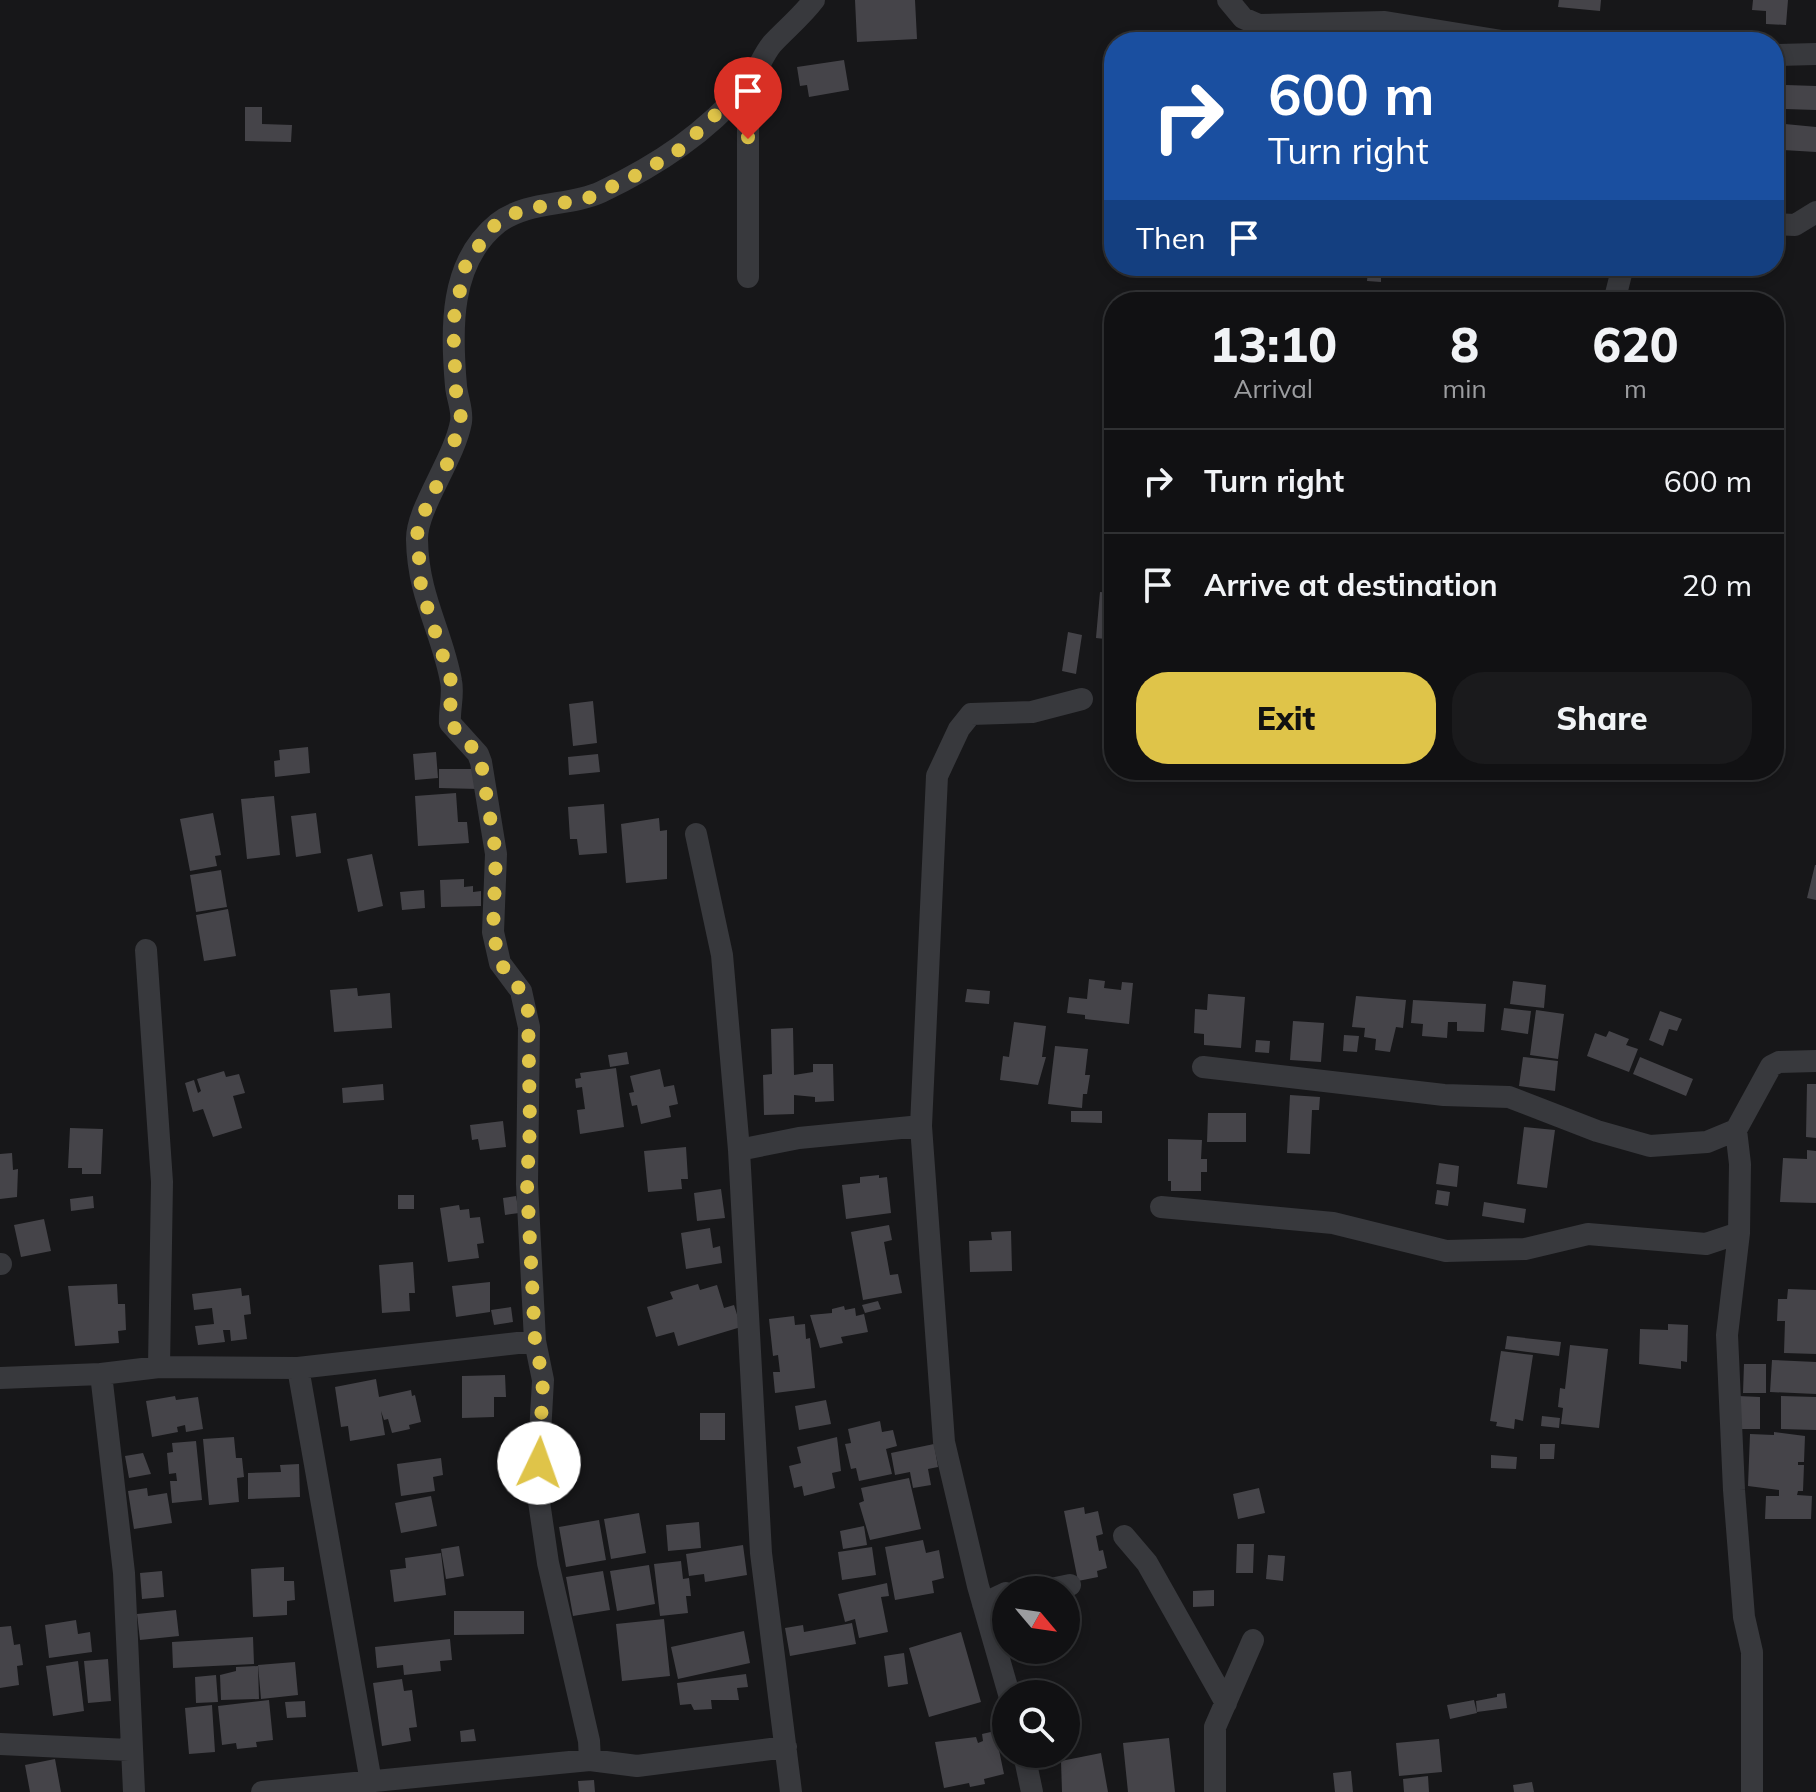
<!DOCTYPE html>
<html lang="en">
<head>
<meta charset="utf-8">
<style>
  body { margin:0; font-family:Mulish,sans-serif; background:#1a1a1c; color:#f1f3f6; height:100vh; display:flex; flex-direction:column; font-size:30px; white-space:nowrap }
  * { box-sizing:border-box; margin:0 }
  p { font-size:26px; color:#9c9da0 }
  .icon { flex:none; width:44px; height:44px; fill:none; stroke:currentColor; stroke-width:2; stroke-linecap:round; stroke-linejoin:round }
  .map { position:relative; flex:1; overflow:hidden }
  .drawer { position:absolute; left:1104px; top:292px; width:680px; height:488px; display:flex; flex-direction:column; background:#111113; border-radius:32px; box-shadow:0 4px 12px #0003,0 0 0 2px #303133 }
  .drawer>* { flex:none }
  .top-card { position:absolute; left:1104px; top:32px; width:680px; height:244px; border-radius:32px; box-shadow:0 4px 12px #0003,0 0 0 2px #303133; background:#1a4fa0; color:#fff; overflow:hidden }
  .needle { width:52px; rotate:119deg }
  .buttons { position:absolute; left:992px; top:1576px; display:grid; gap:16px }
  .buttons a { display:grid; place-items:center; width:88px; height:88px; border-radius:50%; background:#111113; box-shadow:0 4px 12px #0003,0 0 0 2px #303133; font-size:40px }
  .pin { position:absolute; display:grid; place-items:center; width:68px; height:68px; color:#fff; margin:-82px -34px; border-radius:50% 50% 50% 0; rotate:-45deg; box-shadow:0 0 8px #0007 }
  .pin .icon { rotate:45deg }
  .me { position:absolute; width:88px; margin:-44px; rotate:3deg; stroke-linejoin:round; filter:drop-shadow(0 0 6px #0008) }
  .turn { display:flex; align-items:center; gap:28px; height:168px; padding:0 32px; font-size:36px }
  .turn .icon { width:104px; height:104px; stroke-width:2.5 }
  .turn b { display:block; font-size:56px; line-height:68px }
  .then { display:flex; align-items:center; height:76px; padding:0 32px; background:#0003; gap:16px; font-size:30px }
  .eta { display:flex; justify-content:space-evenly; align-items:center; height:136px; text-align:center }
  .eta b { font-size:48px; font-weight:800; line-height:56px }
  .primary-button { display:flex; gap:16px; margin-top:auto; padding:16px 32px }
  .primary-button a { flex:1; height:92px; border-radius:32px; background:#dfc449; color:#111; font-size:32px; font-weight:800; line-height:92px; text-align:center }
  .primary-button a+a { background:#1a1a1c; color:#f1f3f6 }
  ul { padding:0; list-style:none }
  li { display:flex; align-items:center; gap:24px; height:104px; padding:0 32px; border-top:2px solid #303133 }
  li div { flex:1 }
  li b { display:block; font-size:30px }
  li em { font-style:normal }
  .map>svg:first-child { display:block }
  .building { fill:#454449 }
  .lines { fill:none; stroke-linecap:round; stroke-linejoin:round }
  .minor { stroke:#38393d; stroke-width:22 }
  .route { stroke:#dfc449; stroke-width:14; stroke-dasharray:0 25.2 }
</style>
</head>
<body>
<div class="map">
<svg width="1816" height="1792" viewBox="0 0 1816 1792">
  <rect width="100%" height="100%" fill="#171719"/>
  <path class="building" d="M855 0H915L917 39 857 42Z
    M1559 0H1601L1600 11 1558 7Z
    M1753 0H1788L1786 25 1766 24V11L1752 10Z
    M844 60 849 90 809 97 807 85 800 86 797 67Z
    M1786 85 1816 86V110L1785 109Z
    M245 107H262V124L292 125 291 142 245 141Z
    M1774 123 1784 124 1780 151 1774 150Z
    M1785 124 1816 127V152L1783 150Z
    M1368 269H1381V282L1367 281Z
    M1100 592 1114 593V640L1096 638Z
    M1068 632 1082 635 1076 674 1062 671Z
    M593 701 597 743 573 746 569 704Z
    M308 747 310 773 275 777 274 761 280 760 279 750Z
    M436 752 438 778 415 780 413 754Z
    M598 754 600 772 569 775 568 757Z
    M439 769H478V789L439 788Z
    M456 793 458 822H467L469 843 418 846 415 796Z
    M274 796 280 855 247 859 241 799Z
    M604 804 607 853 579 855 577 839H570L568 807Z
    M213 813 221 855 215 856 217 866 190 871 180 819Z
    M316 813 321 853 296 857 291 816Z
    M659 818 660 831 667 830V879L626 883 621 824Z
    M372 854 383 906 358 912 347 859Z
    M1815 865H1816V900L1807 898Z
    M221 870 227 907 196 912 190 875Z
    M464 879V887L473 886V892L481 891V906L441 907 440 880Z
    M424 890 425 908 402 910 400 892Z
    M228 909 236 956 204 961 196 915Z
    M1089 979 1105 981 1104 988 1121 990 1122 982 1133 983 1129 1024 1085 1019V1015L1067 1013 1069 997 1087 999Z
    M1513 981 1546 985 1544 1008 1510 1004Z
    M357 988 358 996 390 993 392 1028 334 1032 330 990Z
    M967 989 990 991 989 1004 965 1002Z
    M1208 994 1245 997 1241 1048 1204 1045V1034L1194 1033 1195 1009 1207 1010Z
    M1356 996 1406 1000 1403 1028 1396 1027 1390 1052 1375 1050 1376 1039 1364 1037 1365 1028 1352 1027Z
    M1413 1000 1486 1004 1484 1032 1457 1031V1022H1448L1447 1038 1422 1036 1423 1024 1411 1023Z
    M1504 1008 1531 1011 1528 1034 1501 1030Z
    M1536 1010 1564 1014 1558 1059 1530 1055Z
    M1660 1011 1682 1019 1677 1031 1669 1029 1663 1046 1649 1040Z
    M1293 1021 1324 1023 1321 1062 1290 1060Z
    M1014 1022 1046 1026 1042 1057H1046L1038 1085 1000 1080 1003 1056 1009 1057Z
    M793 1028 794 1075 813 1072V1064H833L834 1101 815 1102V1097L794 1095V1114L764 1115 763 1075 772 1074 771 1029Z
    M1609 1031 1629 1039 1626 1045 1638 1049 1629 1072 1587 1056 1595 1033 1606 1037Z
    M1344 1035 1359 1036 1357 1052 1343 1051Z
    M1256 1040 1270 1041 1269 1053 1255 1052Z
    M1055 1046 1088 1049 1085 1075H1090L1087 1094H1083L1082 1108 1048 1104Z
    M627 1052 629 1064 610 1067 608 1055Z
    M1523 1057 1558 1061 1555 1091 1519 1086Z
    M1640 1057 1693 1079 1686 1096 1633 1074Z
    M616 1068 624 1127 580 1134 577 1110 585 1109 582 1087 576 1088 575 1079 581 1078 580 1073Z
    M660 1069 664 1087 674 1085 678 1104 669 1106 671 1117 641 1124 637 1105 632 1106 629 1093 634 1092 630 1076Z
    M224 1071 226 1077 239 1074 245 1093 233 1096 242 1128 213 1137 203 1109 193 1112 185 1083 194 1080 198 1093 201 1091 197 1079Z
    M383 1084 384 1100 343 1103 342 1088Z
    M1807 1084H1816V1138L1806 1137Z
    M1290 1095 1320 1097 1319 1110H1312L1310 1154 1287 1153Z
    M1071 1111H1102V1123L1071 1122Z
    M1208 1113H1246V1142H1207Z
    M503 1121 506 1147 480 1150 478 1139 472 1140 470 1125Z
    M1524 1127 1555 1130 1547 1188 1517 1184Z
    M70 1128 103 1129 101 1174H82V1168H68Z
    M1168 1139 1202 1140 1201 1159H1207V1172H1201V1191H1171V1181H1168Z
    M686 1147 688 1179H681L682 1189 648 1192 644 1151Z
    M1807 1150 1816 1151V1203L1780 1202 1783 1158 1807 1159Z
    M12 1153 13 1170 18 1169 17 1197 0 1199V1154Z
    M1439 1163 1459 1166 1457 1187 1436 1184Z
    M879 1175V1178L887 1177 891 1213 846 1219 842 1185 860 1183V1177Z
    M721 1189 725 1218 697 1221 694 1193Z
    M1437 1190 1450 1192 1448 1206 1435 1204Z
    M398 1195H414V1209H398Z
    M93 1196 94 1208 71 1211 70 1199Z
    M516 1196 519 1213 505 1215 503 1198Z
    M1484 1202 1526 1209 1524 1223 1482 1216Z
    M459 1205 460 1210 469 1209 470 1218 480 1217 484 1243 477 1244 479 1258 448 1262 440 1208Z
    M44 1219 51 1251 21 1257 14 1225Z
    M889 1225 892 1240 884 1242 890 1275 898 1274 902 1293 863 1300 851 1232Z
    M710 1228 713 1248 720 1246 722 1263 686 1269 681 1233Z
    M1011 1231 1012 1271 970 1272 969 1241 992 1240 991 1232Z
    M413 1262 415 1293H409L410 1311 382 1313 379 1265Z
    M490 1282V1312L456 1317 452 1286Z
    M117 1284 118 1304H125L126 1330 118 1331 119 1343 75 1346 68 1286Z
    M698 1284 700 1290 717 1285 724 1308 734 1305 741 1327 678 1346 674 1332 656 1337 647 1307 673 1299 670 1292Z
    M241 1288 242 1296 249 1295 251 1314 244 1315 247 1339 231 1341 230 1330H223L225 1342 198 1345 195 1326 214 1324 212 1308 194 1310 192 1294Z
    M1788 1289 1816 1290V1354L1784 1353 1785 1321H1777L1778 1299H1787Z
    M878 1301 881 1309 865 1313 862 1305Z
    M844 1306 845 1310 855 1308 856 1316 864 1314 868 1332 841 1337 843 1343 820 1348 810 1315 832 1313V1309Z
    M511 1307 513 1322 494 1325 491 1310Z
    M794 1316 795 1325 805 1324 806 1339 810 1338 815 1388 775 1393 773 1372H780L778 1355 773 1356 769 1319Z
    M1668 1324 1688 1325 1687 1362 1681 1361V1369L1639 1364 1640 1329 1668 1330Z
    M1507 1336 1561 1342 1559 1356 1505 1349Z
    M1570 1345 1608 1349 1599 1428 1561 1424 1563 1408 1558 1407 1560 1388 1565 1389Z
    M1501 1351 1533 1355 1523 1421 1515 1419 1514 1429 1496 1426 1497 1422 1490 1421Z
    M1772 1360 1816 1362V1394L1770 1392Z
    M1744 1364H1766V1393H1743Z
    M505 1375 506 1397H494V1417L462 1418V1376Z
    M376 1379 379 1397 411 1390 412 1396 415 1395 421 1422 409 1425 410 1429 392 1433 388 1419 384 1420 381 1411 385 1435 350 1441 348 1426 341 1427 335 1387Z
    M175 1396 176 1400 198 1397 203 1429 186 1432 185 1425 177 1427 178 1432 152 1437 146 1401Z
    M1738 1396 1760 1397V1429H1738Z
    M1781 1396 1816 1397V1430L1781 1429Z
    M826 1400 831 1424 799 1430 795 1406Z
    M700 1413H725V1440H700Z
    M1542 1416 1560 1418 1559 1428 1541 1426Z
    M880 1421 882 1432 893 1430 897 1446 886 1449 892 1474 859 1481 856 1468 851 1469 845 1444 851 1443 848 1429Z
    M1774 1432 1805 1436 1804 1462H1798V1465H1804L1803 1491H1798L1797 1495 1812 1496 1811 1519H1765L1766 1496H1779V1490L1748 1486 1750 1434 1774 1435Z
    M234 1437 236 1458H242L244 1477 237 1478 239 1502 209 1505 203 1439Z
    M837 1437 841 1471 832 1473 835 1488 804 1496 802 1486 794 1488 789 1466 801 1463 797 1447Z
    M196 1441 202 1500 172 1503 170 1481H177L176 1473 169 1474 167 1453 173 1452 172 1443Z
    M934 1444 938 1467 928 1469 931 1485 913 1488 910 1472 895 1475 891 1453Z
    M1540 1444H1555L1554 1459H1540Z
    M143 1453 151 1474 129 1478 125 1456Z
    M1491 1455 1517 1457 1516 1469 1491 1468Z
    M441 1458 443 1475 433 1477 435 1491 401 1496 397 1464Z
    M299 1464 300 1497 248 1499V1473L281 1472 280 1465Z
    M909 1478 921 1529 870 1540 859 1503 864 1501 861 1488Z
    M147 1488 148 1496 167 1493 172 1523 134 1529 128 1491Z
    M1259 1488 1265 1513 1238 1519 1233 1494Z
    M431 1496 437 1526 401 1533 395 1503Z
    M1084 1507 1085 1514 1098 1511 1103 1534 1096 1536 1099 1551 1103 1550 1107 1568 1097 1571 1098 1577 1078 1581 1064 1511Z
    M639 1513 646 1553 611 1559 604 1519Z
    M599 1520 606 1560 566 1567 559 1527Z
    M699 1522 701 1548 668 1551 666 1525Z
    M864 1526 867 1545 843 1549 840 1531Z
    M923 1540 926 1553 939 1550 944 1578 932 1581 934 1593 895 1600 885 1547Z
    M1237 1544H1254L1253 1573H1236Z
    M743 1545 747 1575 705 1582 704 1574 689 1576 686 1554Z
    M459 1546 464 1576 446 1579 441 1549Z
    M872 1547 876 1575 842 1580 838 1552Z
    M441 1553 446 1595 394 1602 390 1570 406 1568 405 1558Z
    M1268 1555 1285 1556 1283 1581 1266 1579Z
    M681 1561 683 1579 689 1578 691 1596H686L688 1613 660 1616 654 1564Z
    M649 1565 655 1604 617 1611 610 1571Z
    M284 1567V1581H294L295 1600 287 1601V1615L253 1617 251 1569Z
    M162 1571 164 1597 142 1599 140 1573Z
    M603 1571 610 1610 573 1616 566 1577Z
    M887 1583 889 1596 881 1597 888 1632 859 1638 855 1619 845 1622 838 1594Z
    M1214 1590V1606L1193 1607V1591Z
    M176 1610 179 1636 140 1640 137 1614Z
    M454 1611H524V1634L454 1635Z
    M664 1619 670 1676 622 1681 616 1624Z
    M76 1620 78 1634 90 1632 92 1652 49 1658 45 1625Z
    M852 1623 856 1644 790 1656 785 1628 803 1625 804 1632Z
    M11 1626 14 1645 20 1644 23 1665 17 1666 19 1685 0 1688V1627Z
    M744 1631 750 1663 678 1679 671 1647Z
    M961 1632 981 1702 929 1717 909 1648Z
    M253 1637 254 1664 173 1668 172 1642Z
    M450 1639 452 1660 440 1661 441 1671 404 1675 403 1665 377 1668 375 1647Z
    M904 1653 908 1684 888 1687 884 1656Z
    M108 1659 111 1701 88 1703 84 1661Z
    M78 1661 84 1711 53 1716 46 1666Z
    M295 1662 298 1695 261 1699 258 1665Z
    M258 1666 259 1699 221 1700 220 1675 236 1671V1667Z
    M746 1674 748 1687 737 1688 739 1700H711L712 1709 694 1710 691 1704 680 1705 677 1683Z
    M216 1675 218 1702 196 1703 195 1677Z
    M402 1679 404 1691 412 1690 417 1727 409 1728 411 1741 382 1746 373 1683Z
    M1505 1693 1507 1708 1477 1712 1476 1701 1497 1697V1694Z
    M269 1700 273 1740 256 1742 257 1747 237 1749 236 1743 222 1745 218 1706Z
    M1474 1700 1477 1713 1450 1719 1447 1705Z
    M305 1701 306 1717 287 1718 285 1702Z
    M212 1705 215 1752 189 1754 185 1708Z
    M474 1729 476 1741 461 1742 460 1731Z
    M995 1731 1004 1774 984 1779 985 1784 970 1787 969 1783 944 1788 935 1742 976 1737 978 1743 983 1741 982 1734Z
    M1169 1738 1175 1792H1128L1123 1743Z
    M1439 1739 1442 1772 1399 1776 1396 1743Z
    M1101 1753 1108 1792H1062L1061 1761Z
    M55 1759 61 1792H30L25 1765Z
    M1351 1771 1353 1792H1335L1333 1773Z
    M1428 1776 1429 1792H1404L1403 1779Z
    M594 1780 595 1792H579L578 1781Z
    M1532 1782 1534 1792H1514L1513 1785Z"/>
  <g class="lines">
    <path class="minor" d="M1228 0 1243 18 1259 25 1385 22 1508 42
      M1774 55 1816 54
      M748 83V277
      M1774 224 1795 225 1816 212
      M1614 302 1623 266
      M696 834 722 955 739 1150
      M146 950 162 1182 159 1367
      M1203 1067 1444 1095 1509 1097 1597 1131 1650 1146 1707 1142 1736 1130 1771 1066 1779 1062 1816 1061
      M921 1126 944 1442 978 1586 1009 1694
      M1736 1130 1740 1164 1739 1233 1727 1335 1734 1490 1744 1617 1752 1652V1792
      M1161 1207 1333 1223 1446 1251 1525 1249 1588 1234 1706 1244 1739 1233
      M0 1264H1
      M535 1341 527 1184 529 1027 521 991 500 963 493 932 496 854 481 762 478 754 450 723C449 709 454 695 451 681 442 631 418 597 417 540 416 509 454 460 461 422 463 410 457 398 456 386 451 330 449 262 498 223 528 200 568 207 601 192 658 165 706 133 747 85 757 73 762 56 772 44 786 29 802 16 814 0
      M298 1368 371 1782
      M0 1378 101 1374
      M1124 1536 1147 1563 1226 1703
      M1046 1590 1070 1585
      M983 1604 1006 1593
      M0 1744 129 1750
      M1024 1754 1032 1792
      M134 1792 124 1573 101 1374 159 1367 298 1368 535 1341 543 1380 537 1488 548 1563 589 1741 590 1760 637 1766 786 1747
      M262 1792 590 1760
      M791 1792 761 1553 739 1150 799 1138 921 1126 937 776 959 729 971 714 1032 712 1082 699
      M1215 1792V1727L1253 1640"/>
  </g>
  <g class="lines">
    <path class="route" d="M539 1463 543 1380 535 1341 527 1184 530 1126 528 1011 521 991 500 963 493 932 496 854 481 762 478 754 450 723 451 681 421 588 417 527 449 460 461 418 456 391 453 322 466 263 494 226 508 216 526 209 586 199 641 173 679 150 748 83V139"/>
  </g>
</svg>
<div class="buttons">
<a><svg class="needle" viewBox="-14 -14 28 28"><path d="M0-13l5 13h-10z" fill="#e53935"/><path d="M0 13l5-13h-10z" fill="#9c9da0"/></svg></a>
<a><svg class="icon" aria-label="search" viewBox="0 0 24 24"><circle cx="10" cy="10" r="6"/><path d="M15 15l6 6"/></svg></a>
</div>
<div class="pin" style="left:748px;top:139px;background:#d93025"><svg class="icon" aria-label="arrive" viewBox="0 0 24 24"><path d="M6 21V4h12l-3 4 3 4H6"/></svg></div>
<svg class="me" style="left:539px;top:1463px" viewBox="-20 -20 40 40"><circle r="19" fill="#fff"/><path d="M0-13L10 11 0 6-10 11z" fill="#dfc449"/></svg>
<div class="top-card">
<div class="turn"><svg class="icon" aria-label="right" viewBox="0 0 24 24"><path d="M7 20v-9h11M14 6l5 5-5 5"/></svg><div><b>600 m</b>Turn right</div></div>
<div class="then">Then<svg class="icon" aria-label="arrive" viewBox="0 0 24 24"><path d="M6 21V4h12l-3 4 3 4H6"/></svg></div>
</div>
<section class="drawer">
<div class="eta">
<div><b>13:10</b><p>Arrival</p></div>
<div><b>8</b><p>min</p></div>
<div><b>620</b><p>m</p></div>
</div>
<ul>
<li><svg class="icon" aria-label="right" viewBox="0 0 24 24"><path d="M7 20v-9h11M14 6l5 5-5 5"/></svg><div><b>Turn right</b></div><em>600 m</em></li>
<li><svg class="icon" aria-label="arrive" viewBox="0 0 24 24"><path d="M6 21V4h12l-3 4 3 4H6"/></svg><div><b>Arrive at destination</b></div><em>20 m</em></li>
</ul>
<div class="primary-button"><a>Exit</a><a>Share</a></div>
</section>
</div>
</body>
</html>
